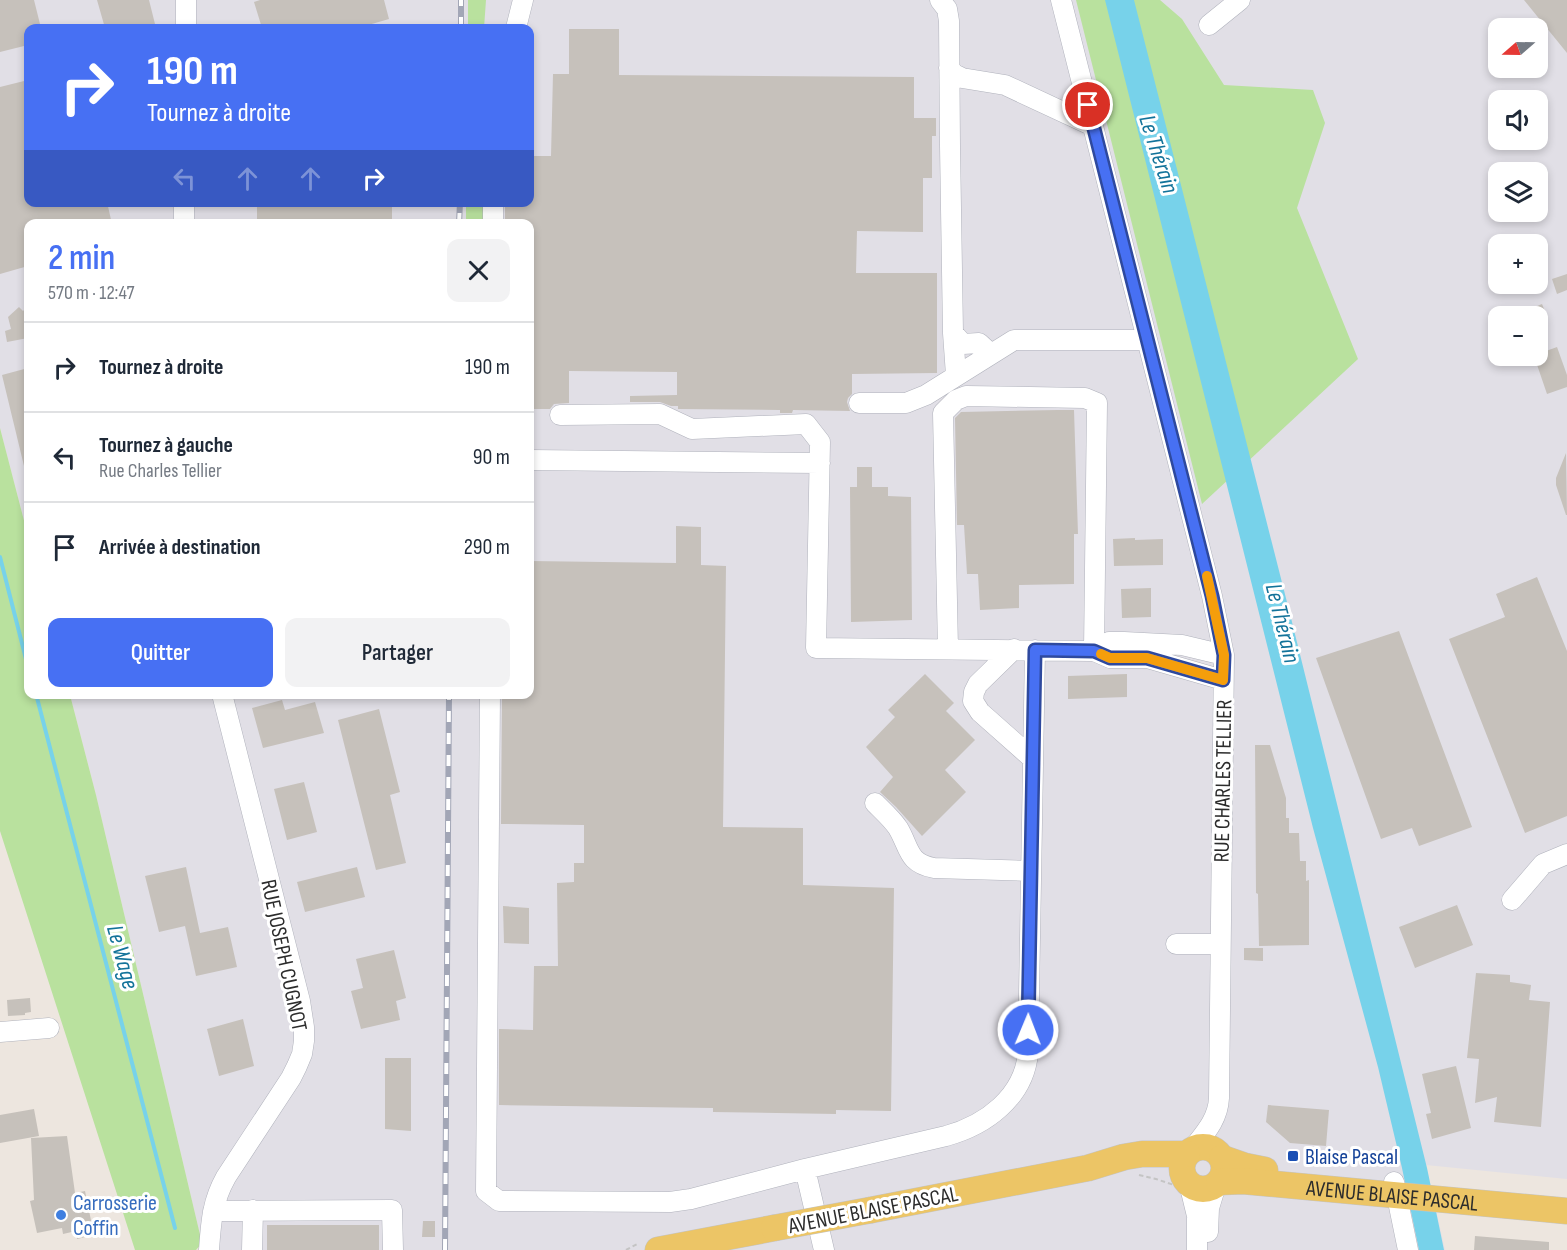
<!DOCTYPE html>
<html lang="fr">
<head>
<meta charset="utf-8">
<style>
  body { margin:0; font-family:"Sofia Sans Condensed",sans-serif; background:#f2f2f3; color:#1f2937; height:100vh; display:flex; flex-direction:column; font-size:22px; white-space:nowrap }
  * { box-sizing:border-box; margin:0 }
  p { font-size:20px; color:#747a83 }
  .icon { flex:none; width:33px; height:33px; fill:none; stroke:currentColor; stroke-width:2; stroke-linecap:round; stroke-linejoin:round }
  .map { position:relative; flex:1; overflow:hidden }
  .details { position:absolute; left:24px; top:219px; width:510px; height:480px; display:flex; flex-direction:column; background:#fff; border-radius:12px; box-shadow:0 3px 9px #0003 }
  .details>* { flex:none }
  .guide { position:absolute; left:24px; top:24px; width:510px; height:183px; border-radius:12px; box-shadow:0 3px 9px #0003; background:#4770f3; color:#fff; overflow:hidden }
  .needle { width:39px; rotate:250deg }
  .fabs { position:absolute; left:1488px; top:18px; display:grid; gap:12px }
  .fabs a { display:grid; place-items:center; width:60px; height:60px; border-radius:12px; background:#fff; box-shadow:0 3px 9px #0003; font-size:30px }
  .pin { position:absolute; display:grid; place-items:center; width:51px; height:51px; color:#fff; margin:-26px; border:3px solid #fff; border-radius:50%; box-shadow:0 2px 6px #0007 }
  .me { position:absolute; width:66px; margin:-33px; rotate:1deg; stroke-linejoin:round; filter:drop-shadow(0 0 4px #0008) }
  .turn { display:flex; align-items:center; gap:21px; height:126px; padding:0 24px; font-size:27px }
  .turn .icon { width:78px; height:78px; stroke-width:2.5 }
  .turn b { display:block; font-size:42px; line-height:51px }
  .lanes { display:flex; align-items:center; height:57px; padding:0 24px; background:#0003; justify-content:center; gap:30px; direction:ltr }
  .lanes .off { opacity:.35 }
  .round { display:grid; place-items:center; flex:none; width:63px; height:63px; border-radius:12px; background:#f2f2f3 }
  .head { display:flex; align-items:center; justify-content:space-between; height:102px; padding:0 24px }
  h1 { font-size:36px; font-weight:600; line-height:45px; color:#4770f3 }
  .primary-button { display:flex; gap:12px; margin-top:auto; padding:12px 24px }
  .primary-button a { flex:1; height:69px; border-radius:12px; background:#4770f3; color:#fff; font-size:24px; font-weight:600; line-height:69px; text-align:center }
  .primary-button a+a { background:#f2f2f3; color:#1f2937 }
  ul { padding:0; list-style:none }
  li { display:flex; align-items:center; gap:18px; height:90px; padding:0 24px; border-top:2px solid #e0e1e3 }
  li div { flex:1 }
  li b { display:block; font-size:22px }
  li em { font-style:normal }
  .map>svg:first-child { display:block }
  .industrial { fill:#e1dfe6; fill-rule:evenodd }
  .green { fill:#b9e19e }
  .water { fill:#77d2ea }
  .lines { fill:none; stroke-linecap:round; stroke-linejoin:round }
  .stream { stroke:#77d2ea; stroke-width:4 }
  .building { fill:#c6c1bb }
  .minor-casing { stroke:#b0b2bc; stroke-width:21 }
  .major-casing { stroke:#c4c4c4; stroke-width:27 }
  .path { stroke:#c4c4c4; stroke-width:2; stroke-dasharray:4.5 3; stroke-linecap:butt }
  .minor { stroke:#fff; stroke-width:20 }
  .major { stroke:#ecc566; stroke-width:26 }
  .rail-casing { stroke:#a2a6b6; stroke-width:6 }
  .rail { stroke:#fff; stroke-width:4; stroke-dasharray:11; stroke-linecap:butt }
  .major-bridge-casing { stroke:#c4c4c4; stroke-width:27; stroke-linecap:butt }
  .major-bridge { stroke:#ecc566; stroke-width:26 }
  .route-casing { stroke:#2e499e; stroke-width:15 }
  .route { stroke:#4770f3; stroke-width:10 }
  .slow { stroke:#f59e0b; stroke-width:10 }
  .transit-dot { fill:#1a4fb4; stroke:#fff; stroke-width:2 }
  .shop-dot { fill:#3f7fe0; stroke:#fff; stroke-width:2 }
  .labels { text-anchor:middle; stroke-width:6; stroke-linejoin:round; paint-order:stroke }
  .street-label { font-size:22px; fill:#2c2c2c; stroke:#fff }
  .transit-label { font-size:22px; fill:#164399; stroke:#fff; text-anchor:start }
  .shop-label { font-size:22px; fill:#366cbe; stroke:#fff; text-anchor:start }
  .water-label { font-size:24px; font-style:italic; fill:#13739a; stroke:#fff }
</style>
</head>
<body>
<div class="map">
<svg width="1567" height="1250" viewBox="0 0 1567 1250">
  <rect width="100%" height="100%" fill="#ede6df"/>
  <path class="industrial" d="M0 0H1567V1179L1426 1165 1445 1250H202V1243L96 795 70 695 530 694V224H28V536L0 428ZM28 28H530V202H28ZM1498 28H1538V68H1498ZM1498 100H1538V140H1498ZM1498 172H1538V212H1498ZM1498 244H1538V284H1498ZM1498 316H1538V356H1498Z"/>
  <path class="green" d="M468 0H486L484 28H468Z
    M1076 0H1160L1182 19 1224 85 1313 90 1325 123 1297 208 1358 359 1202 504Z
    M466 203H483V223L466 224Z
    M0 428 28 536V694L70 695 96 795 202 1243 196 1250H135L0 831Z"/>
  <path class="water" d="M1105 0H1134L1290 614 1427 1168 1444 1250H1419L1402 1168 1378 1067 1313 828Z"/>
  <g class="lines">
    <path class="stream" d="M0 557 28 667
      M36 694 175 1228"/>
  </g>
  <path class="building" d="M0 0H34L41 28H28V45L0 52Z
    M97 0H149L155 24 137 28H105Z
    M260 0H384L389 19 358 28H262L254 2Z
    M1524 0H1567V53Z
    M569 29H619V75L914 77V118H936V136H932V178H923V232L857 231 856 273H937V373L852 374V394L848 398 847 402 850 411 793 410 792 413H780V410L678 409V406H671L660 402H630V396L677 395V372L569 371V403L554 404 550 409H530V224H505V202H530V156H551L553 74H569Z
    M28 80V202H107L112 224H28V266L0 274V87Z
    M257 202H392V224H257Z
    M1567 274V290L1557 294 1552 279Z
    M1542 304 1547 316H1513Z
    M28 306V338L7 342 5 331 11 329 8 317 19 307 23 311Z
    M1557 347 1567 375V387L1547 394 1534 356H1538V354Z
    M28 368V465L24 466 2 375Z
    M1058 410H1074L1078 534H1074V584L1019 585V608L980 610 978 574H967L964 525H957L955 418 961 412Z
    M1566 453 1567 515H1566L1556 485V478Z
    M857 467H872V487H888V496L911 497 912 620 851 622 850 487H857Z
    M676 526 701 527V565L726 566 723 827 803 828V885L894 888 891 1111 836 1110V1114L713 1112V1108L499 1105V1029L533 1030 534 966H558L557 883 574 882V863H584V825L501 824 502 694H530V561L676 563Z
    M1135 538V540L1163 539V565L1114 566 1113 539Z
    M1537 577 1567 651V816L1525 833 1449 639 1505 617 1496 594Z
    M1151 588V617L1122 618 1121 589Z
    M1399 631 1472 827 1419 846 1412 828 1381 839 1316 658Z
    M925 674 954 703 946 711 975 740 945 770 966 792 922 836 896 807 880 792 893 777 866 747 895 717 888 710Z
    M1127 674V697L1068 699V676Z
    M282 700 285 710 315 702 324 733 263 748 252 708Z
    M379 709 400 792 390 795 406 863 376 870 338 720Z
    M1255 745H1270L1286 798V818H1289V833H1299L1300 861H1306V881L1309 880V945L1259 946 1258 894 1256 893Z
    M304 782 317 832 287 840 274 789Z
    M186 867 200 933 228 927 237 967 196 976 185 926 159 932 145 876Z
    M357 867 365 897 305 912 297 882Z
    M1457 905 1473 945 1415 968 1399 927Z
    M503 906 529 908V944L504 943Z
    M1244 948H1263V961L1244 960Z
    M394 950 406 998 396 1001 400 1020 361 1029 351 991 363 988 356 959Z
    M1476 973 1510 975V982L1531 985 1529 1000 1550 1002 1541 1127 1494 1122 1497 1097 1475 1103 1479 1059 1467 1058Z
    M30 998 31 1012 25 1013V1015L8 1016 7 1000Z
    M243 1019 254 1066 219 1076 207 1029Z
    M385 1058H411V1131L385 1129Z
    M1456 1066 1471 1128 1432 1139 1426 1114 1431 1113 1422 1074Z
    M1268 1105 1329 1110 1326 1146 1290 1143 1266 1122Z
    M34 1109 39 1136 0 1143V1115Z
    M67 1136 75 1193 85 1191 94 1235 77 1239 76 1231 63 1234 62 1228 37 1233 30 1201 34 1200 31 1138Z
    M423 1221H435V1237H422Z
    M267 1225H379V1250H267Z
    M1475 1236 1549 1242V1250H1474Z"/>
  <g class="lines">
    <g class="minor-casing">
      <path id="minor" d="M940 0 947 9 949 21 950 146 953 333 956 375
        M1061 0 1212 596 1224 655 1219 1098C1218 1120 1204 1134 1191 1151
        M1209 25 1240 0
        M186 28V0
        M516 28 523 0
        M949 68 954 74 962 78 1005 85 1093 126
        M184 224V202
        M493 224V202
        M953 333 963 344 979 343 991 354
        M859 403H906L926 395 1014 340H1147
        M560 415 660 414 692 429 806 424 820 442 816 648 1094 651 1110 658H1147L1223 680
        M530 460 820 463
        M948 649 943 413 956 400 966 396 1085 398 1097 403 1094 651
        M1014 649 978 684 974 692 973 701 980 712 1033 759
        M1094 651 1109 642H1124L1182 645 1224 655
        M490 694 486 1191 499 1201 670 1202 691 1199 805 1169 824 1250
        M875 803C883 811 892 819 898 828 910 848 907 863 934 868L1031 871
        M1512 900 1543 864 1567 854
        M1176 944H1220
        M0 1032 49 1028
        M805 1169 946 1136C986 1125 1024 1097 1028 1053L1035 650
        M1394 1182 1408 1250
        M1189 1183 1197 1216V1250
        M213 1211 392 1210 393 1250
        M1208 1232 1209 1208 1216 1185
        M209 1250C211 1222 212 1202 226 1177L291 1078 297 1066 302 1054 304 1041V1027L300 1001 222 694
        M252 1250 253 1210"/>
    </g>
    <g class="major-casing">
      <g id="major">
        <circle cx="1203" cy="1168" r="21"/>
        <path d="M1222 1158 1245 1166 1265 1170"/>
        <path id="s1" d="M1219 1182 1243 1181 1567 1211"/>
        <path d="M871 1210 1088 1168 1124 1157 1142 1154H1187"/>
        <path d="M658 1250 774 1228"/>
      </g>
    </g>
    <path class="path" d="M1139 1175 1156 1179 1174 1185
      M626 1250 639 1243"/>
    <use href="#minor" class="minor"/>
    <use href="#major" class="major"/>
    <g class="rail-casing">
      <path id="rail" d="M461 28V0
        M459 224 460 202
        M445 1250 449 694"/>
    </g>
    <use href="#rail" class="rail"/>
    <g class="major-bridge-casing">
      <path id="major-bridge" d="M774 1228 871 1210"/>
    </g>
    <use href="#major-bridge" class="major-bridge"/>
  </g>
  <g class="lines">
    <g class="route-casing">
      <path id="route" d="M1028 1030 1035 650 1094 651 1110 658H1147L1223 680 1224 655 1212 596 1088 105"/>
    </g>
    <use href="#route" class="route"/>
    <path class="slow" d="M1101 654 1110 658H1147L1223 680 1224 655 1207 576"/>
  </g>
  <rect class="transit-dot" x="1287" y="1150" width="12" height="12" rx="3"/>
  <circle class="shop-dot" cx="61" cy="1215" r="6"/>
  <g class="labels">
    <g class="street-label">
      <text transform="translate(1222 781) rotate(-89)" y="8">RUE CHARLES TELLIER</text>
      <text transform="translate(285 955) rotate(78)" y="8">RUE JOSEPH CUGNOT</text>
      <text dy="8" stroke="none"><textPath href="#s1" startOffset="174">AVENUE BLAISE PASCAL</textPath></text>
      <text transform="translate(873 1209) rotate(-11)" y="8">AVENUE BLAISE PASCAL</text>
    </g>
    <g class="transit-label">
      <text x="1305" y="1164">Blaise Pascal</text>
    </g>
    <g class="shop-label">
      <text x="73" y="1210">Carrosserie<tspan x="73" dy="25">Coffin</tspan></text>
    </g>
    <g class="water-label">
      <text transform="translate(1159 154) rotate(72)" y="8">Le Thérain</text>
      <text transform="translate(1283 623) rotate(76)" y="8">Le Thérain</text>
      <text transform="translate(123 957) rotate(75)" y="8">Le Wage</text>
    </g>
  </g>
</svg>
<div class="fabs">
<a><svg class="needle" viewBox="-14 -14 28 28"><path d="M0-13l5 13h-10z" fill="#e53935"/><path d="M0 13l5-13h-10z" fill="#747a83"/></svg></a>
<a><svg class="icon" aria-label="sound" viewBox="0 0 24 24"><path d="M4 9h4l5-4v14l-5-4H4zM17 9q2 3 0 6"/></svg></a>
<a><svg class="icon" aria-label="layers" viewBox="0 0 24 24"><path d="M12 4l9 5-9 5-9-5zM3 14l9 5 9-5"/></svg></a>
<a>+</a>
<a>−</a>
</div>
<div class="pin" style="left:1088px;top:105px;background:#d93025"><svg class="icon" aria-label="arrive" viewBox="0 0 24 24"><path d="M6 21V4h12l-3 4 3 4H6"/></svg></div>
<svg class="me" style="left:1028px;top:1030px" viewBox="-20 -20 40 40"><circle r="17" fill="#4770f3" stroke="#fff" stroke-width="3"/><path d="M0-11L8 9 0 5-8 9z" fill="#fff"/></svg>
<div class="guide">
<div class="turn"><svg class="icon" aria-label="right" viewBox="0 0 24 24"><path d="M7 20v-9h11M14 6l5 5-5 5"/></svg><div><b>190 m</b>Tournez à droite</div></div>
<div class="lanes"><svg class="icon off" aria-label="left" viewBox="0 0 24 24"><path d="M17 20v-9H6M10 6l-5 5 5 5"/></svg><svg class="icon off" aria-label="ahead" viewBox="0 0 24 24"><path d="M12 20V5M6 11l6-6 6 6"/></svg><svg class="icon off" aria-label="ahead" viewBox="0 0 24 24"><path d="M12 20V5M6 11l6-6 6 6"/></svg><svg class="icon" aria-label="right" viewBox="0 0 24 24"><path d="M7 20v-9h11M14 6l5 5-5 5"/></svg></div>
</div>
<section class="details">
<div class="head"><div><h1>2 min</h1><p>570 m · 12:47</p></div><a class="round"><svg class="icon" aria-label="close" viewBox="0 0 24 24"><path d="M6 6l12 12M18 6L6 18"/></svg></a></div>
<ul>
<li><svg class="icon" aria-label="right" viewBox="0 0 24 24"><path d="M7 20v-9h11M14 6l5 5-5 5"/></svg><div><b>Tournez à droite</b></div><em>190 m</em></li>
<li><svg class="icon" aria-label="left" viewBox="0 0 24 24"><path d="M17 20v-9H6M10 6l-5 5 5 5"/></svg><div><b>Tournez à gauche</b><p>Rue Charles Tellier</p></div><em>90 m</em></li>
<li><svg class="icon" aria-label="arrive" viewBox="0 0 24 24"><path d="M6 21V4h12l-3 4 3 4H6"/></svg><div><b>Arrivée à destination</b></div><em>290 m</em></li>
</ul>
<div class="primary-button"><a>Quitter</a><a>Partager</a></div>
</section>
</div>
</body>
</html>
